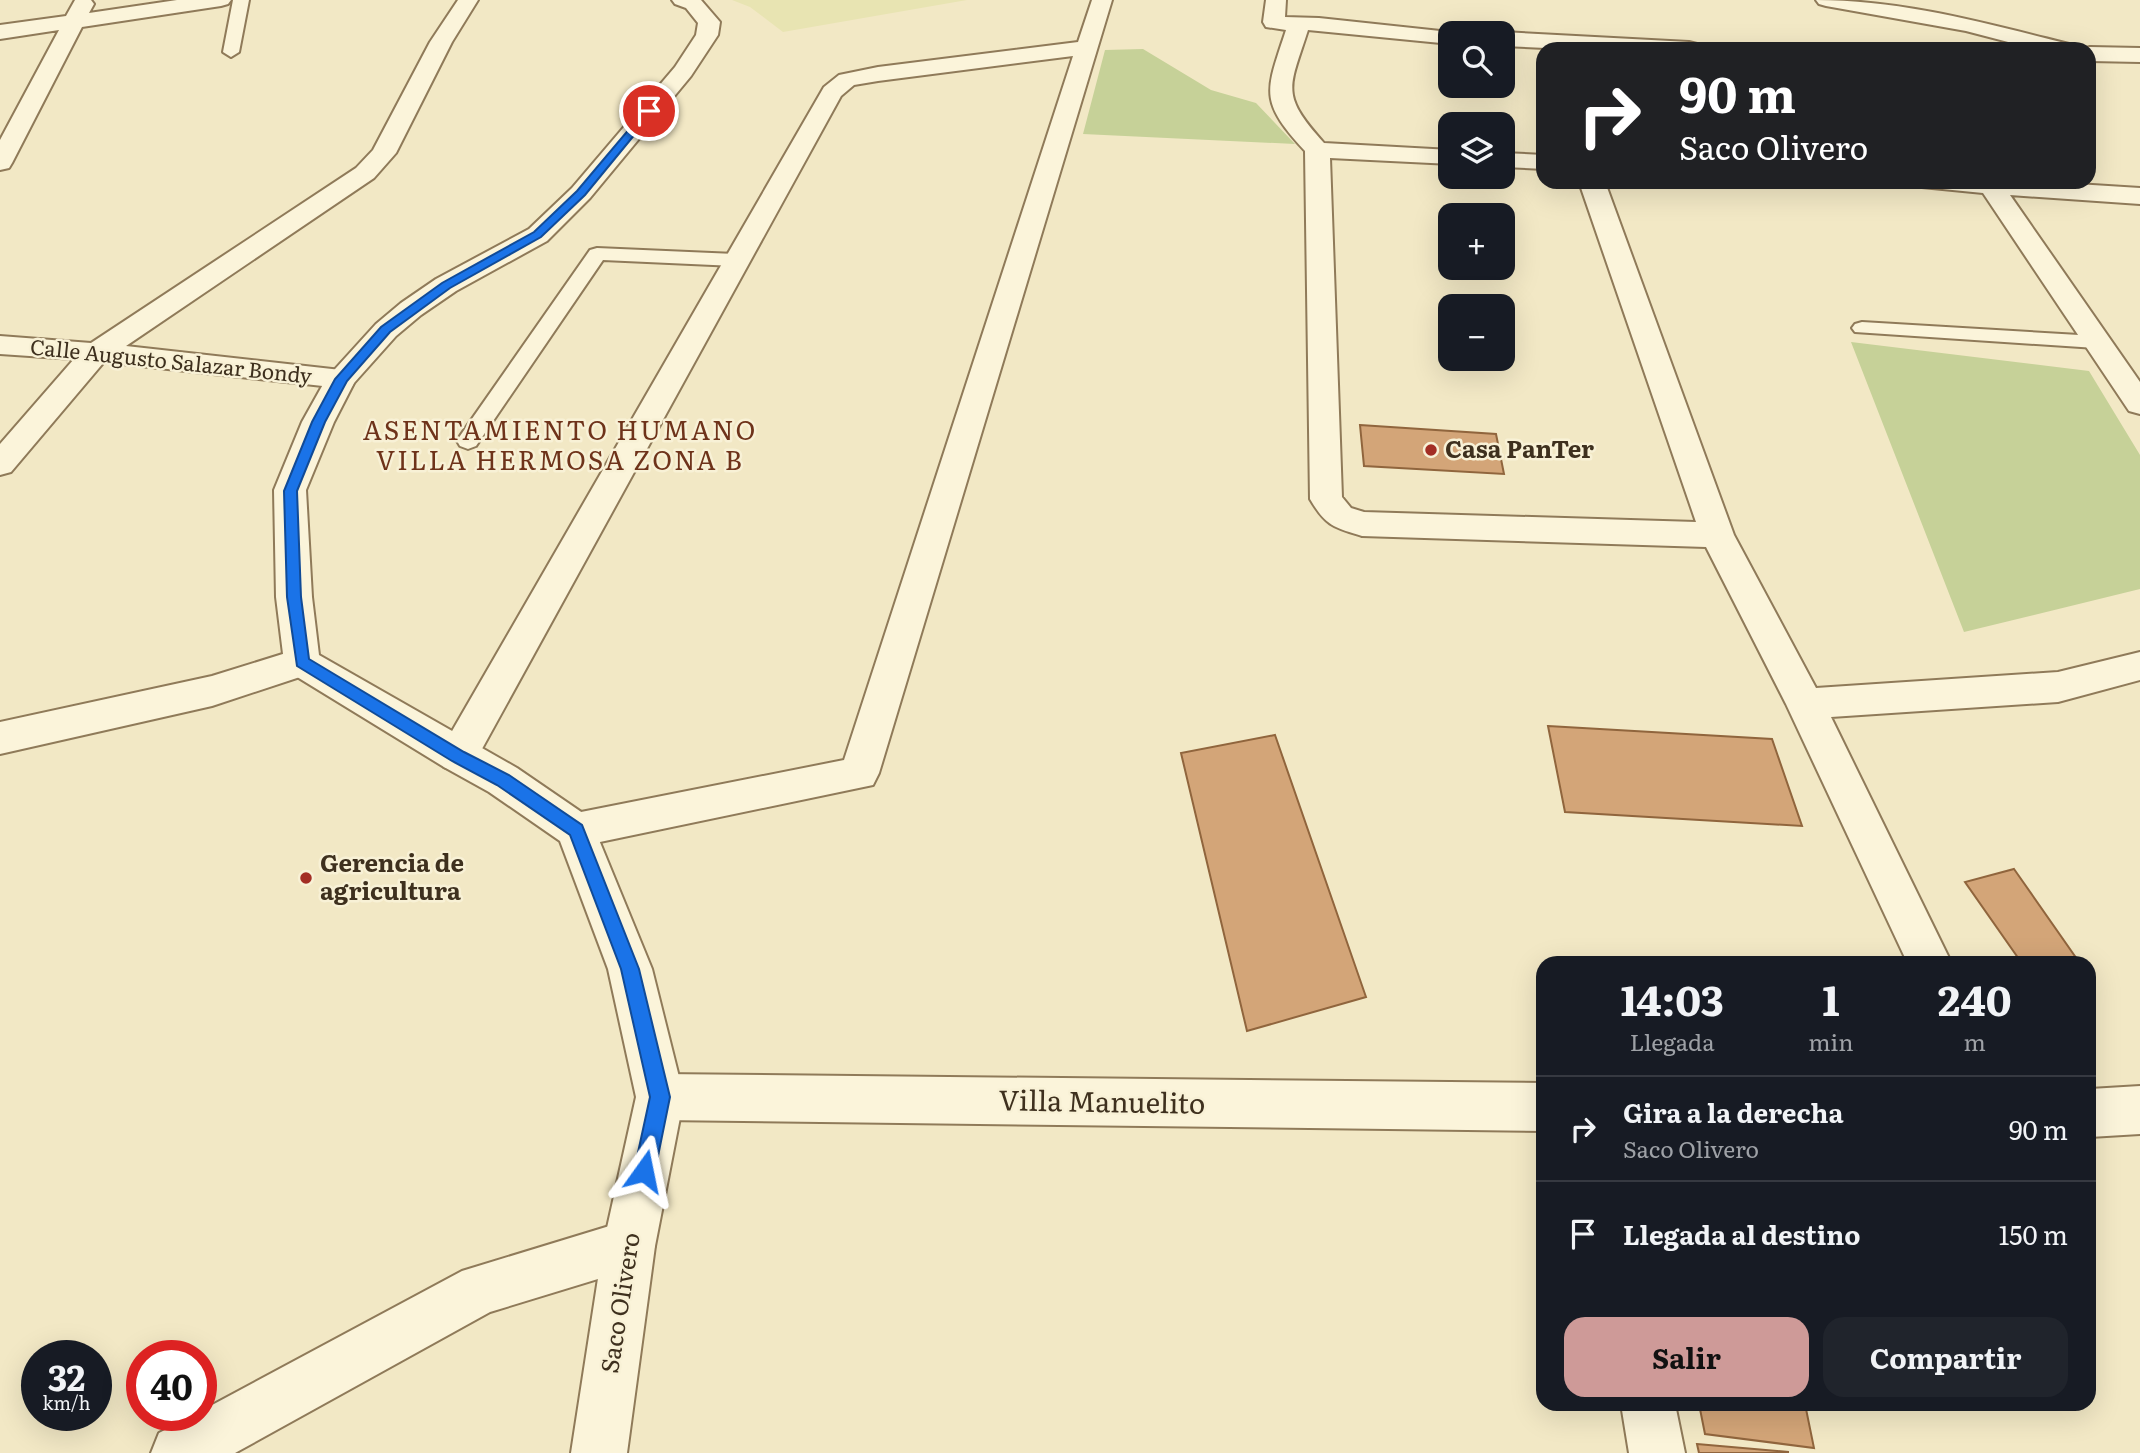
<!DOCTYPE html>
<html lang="es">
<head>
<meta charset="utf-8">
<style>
  body { margin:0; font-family:Literata,serif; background:#20242c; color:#f1f3f6; height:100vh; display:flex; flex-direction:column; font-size:26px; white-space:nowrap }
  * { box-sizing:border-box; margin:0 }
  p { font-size:23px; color:#9ea1a6 }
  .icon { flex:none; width:38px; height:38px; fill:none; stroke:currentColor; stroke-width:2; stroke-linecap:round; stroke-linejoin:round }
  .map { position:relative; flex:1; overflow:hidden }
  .sheet { position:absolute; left:1536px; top:956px; width:560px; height:455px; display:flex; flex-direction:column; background:#171b24; border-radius:21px; box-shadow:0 7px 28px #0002 }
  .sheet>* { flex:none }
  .hud { position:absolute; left:1536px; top:42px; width:560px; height:147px; border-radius:21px; box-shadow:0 7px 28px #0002; background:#202124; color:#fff; overflow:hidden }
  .controls { position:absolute; left:1438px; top:21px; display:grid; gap:14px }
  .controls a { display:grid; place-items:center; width:77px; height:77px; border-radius:14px; background:#171b24; box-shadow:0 7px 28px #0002; font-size:35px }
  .speed { position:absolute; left:21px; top:1340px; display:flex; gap:14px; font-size:35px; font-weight:700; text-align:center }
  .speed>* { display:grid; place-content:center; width:91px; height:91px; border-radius:50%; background:#171b24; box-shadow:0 7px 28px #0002; line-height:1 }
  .speed small { font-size:18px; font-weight:400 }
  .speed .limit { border:10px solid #d22; background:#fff; color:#111 }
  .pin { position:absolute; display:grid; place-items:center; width:60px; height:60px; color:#fff; margin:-30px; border:4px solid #fff; border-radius:50%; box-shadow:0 2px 7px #0007 }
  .me { position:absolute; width:77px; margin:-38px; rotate:12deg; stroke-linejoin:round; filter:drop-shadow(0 0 5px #0008) }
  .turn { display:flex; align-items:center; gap:24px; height:147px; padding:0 28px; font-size:32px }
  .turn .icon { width:91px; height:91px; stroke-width:2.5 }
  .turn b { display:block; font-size:49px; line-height:60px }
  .eta { display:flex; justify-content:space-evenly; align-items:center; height:119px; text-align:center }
  .eta b { font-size:42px; font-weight:700; line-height:49px }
  .action { display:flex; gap:14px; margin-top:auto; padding:14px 28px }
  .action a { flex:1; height:80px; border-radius:21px; background:#ce9a98; color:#111; font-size:28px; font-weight:700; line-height:80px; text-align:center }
  .action a+a { background:#20242c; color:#f1f3f6 }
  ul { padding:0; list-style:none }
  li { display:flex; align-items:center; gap:21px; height:105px; padding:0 28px; border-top:2px solid #363941 }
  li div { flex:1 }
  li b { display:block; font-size:26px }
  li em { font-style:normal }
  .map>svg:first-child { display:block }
  .farmland { fill:#e8e4b2 }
  .green { fill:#c6d198 }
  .building { fill:#d3a578; stroke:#90653d; stroke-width:2 }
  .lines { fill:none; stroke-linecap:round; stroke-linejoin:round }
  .service-casing { stroke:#8f7a59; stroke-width:4 }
  .minor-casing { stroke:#8f7a59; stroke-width:4 }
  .tertiary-casing { stroke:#8f7a59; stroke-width:4 }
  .service { fill:#fbf4da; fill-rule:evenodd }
  .minor { fill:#fbf4da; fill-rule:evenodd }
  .tertiary { fill:#fbf4da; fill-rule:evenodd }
  .route { fill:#1a73e8; stroke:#114b97; stroke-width:2 }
  .poi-dot { fill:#a32e24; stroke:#f8f1d6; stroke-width:2.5 }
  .labels { text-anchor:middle; stroke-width:5; stroke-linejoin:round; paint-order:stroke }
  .far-street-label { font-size:21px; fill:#3e301e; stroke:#f8f1d6 }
  .poi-label { font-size:24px; font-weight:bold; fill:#3e301e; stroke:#f8f1d6; text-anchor:start }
  .street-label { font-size:24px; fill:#3e301e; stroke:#f8f1d6 }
  .neighbourhood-label { font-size:26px; letter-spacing:2px; fill:#6e331a; stroke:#f8f1d6 }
  .near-street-label { font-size:28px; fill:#3e301e; stroke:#f8f1d6 }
</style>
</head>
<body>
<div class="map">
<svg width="2140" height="1453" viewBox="0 0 2140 1453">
  <rect width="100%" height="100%" fill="#f2e8c5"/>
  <path class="farmland" d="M732 0H967L783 32 750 7Z"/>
  <path class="green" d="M1143 49 1211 90 1256 103 1295 144 1083 134 1105 50Z
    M1851 342 2089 371 2140 455V589L1964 632Z"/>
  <path class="building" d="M1360 425 1496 434 1504 474 1364 466Z
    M1548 726 1772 739 1802 826 1565 812Z
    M1275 735 1366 997 1247 1031 1181 753Z
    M2014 869 2079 962H2021L1965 882Z
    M1699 1404H1805L1814 1448 1705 1434Z
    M1697 1444 1788 1452V1453H1699Z"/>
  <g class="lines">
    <g class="service-casing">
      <path id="service" d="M233 0H249L239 52 231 57 223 52Z
        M597 248 735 254 742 256 745 260 742 264 735 266 603 260 476 446 468 449 460 446 457 441 460 436 590 250Z
        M1862 322 2096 336 2104 337 2107 342 2104 347 2096 348 1855 332 1852 328 1855 324Z"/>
    </g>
    <g class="minor-casing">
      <path id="minor" d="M75 0H91L94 4 89 13 177 0H231L228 4 221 6 82 27 12 163 9 168 0 170V140L59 30 0 39V25L66 16Z
        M458 0H478L452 42 396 153 374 178 126 346 341 370 352 372 356 379 352 386 341 388 104 362 11 472 0 475V444L74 359 0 354V336L91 343 356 168 373 150 430 42Z
        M1092 0H1112L879 773 873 785 576 847 562 842 555 830 562 818 576 813 844 760 1073 56 878 81 854 85 841 96 472 767 458 772 444 767 438 756 444 745 824 87 839 75 878 67 1078 42Z
        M1266 0H1286L1285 17 1319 18 1459 33H1451V44L1308 30C1289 89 1280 94 1324 143L1451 150V164L1330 158 1342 497 1351 508 1364 512 1696 522 1579 182H1605L1734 535 1816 688 2058 672 2140 652V680L2058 702 1831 717 1951 962H1907L1786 704 1706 547 1362 536C1333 527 1326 526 1310 499L1305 151C1258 100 1266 92 1286 30L1266 27 1263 22Z
        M1816 0C1902 0 1985 23 2069 44L2072 49H2035L1966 31 1826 6 1819 4Z
        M1503 32 1689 42 1697 44 1700 49H1567L1503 46V33H1500Z
        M2090 47 2140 48V62L2090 61V49H2083Z
        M1503 153 1544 155V169L1503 167Z
        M1918 182H2045L2140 188V204L2010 195 2140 382V414L2129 411 1983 193 1922 187Z
        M302 648 315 652 320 662 315 672 212 706 0 754V722L212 676Z
        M660 1074 1544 1083V1131L660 1120 643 1114 636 1097 643 1080Z
        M2140 1086V1134L2090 1137V1089Z
        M629 1220 647 1228 655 1246 647 1264 490 1312 235 1453H151L159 1433 192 1416H201V1411L462 1271Z
        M1621 1404H1675L1685 1453H1629Z"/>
    </g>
    <g class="tertiary-casing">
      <path id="tertiary" d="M672 0H701L720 22 718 35 691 76 590 198 547 241 456 291 421 315 396 336 354 383 334 422 306 490 312 597 319 655 517 768 590 818 652 969 684 1097 655 1246 627 1453H571L603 1246 636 1097 608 969 560 841 489 792 444 767 289 672 284 662 276 597 274 490 302 422 326 379 376 324 401 303 436 279 529 229 572 188 675 67 696 35 698 23 686 8 675 4Z"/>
    </g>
    <use href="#service" class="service"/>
    <use href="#minor" class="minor"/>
    <use href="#tertiary" class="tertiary"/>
  </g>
  <path class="route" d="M646 109 654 111 585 195 541 237 450 288 390 332 347 381 325 422 297 491 301 597 309 659 464 752 509 775 582 825 639 969 670 1097 655 1171 652 1178 644 1181 637 1178 634 1171 650 1097 621 969 570 835 497 785 452 761 297 666 287 597 284 491 312 422 335 379 381 327 442 283 534 232 577 191Z"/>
  <g class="poi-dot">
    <circle cx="1431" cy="450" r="7"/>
    <circle cx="306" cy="878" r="7"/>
  </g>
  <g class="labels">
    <g class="far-street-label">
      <text transform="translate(171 362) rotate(6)" y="7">Calle Augusto Salazar Bondy</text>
    </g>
    <g class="poi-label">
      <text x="1445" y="458">Casa PanTer</text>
      <text x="320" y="872">Gerencia de<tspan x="320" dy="28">agricultura</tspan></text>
    </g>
    <g class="street-label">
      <text transform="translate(621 1303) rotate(-81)" y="8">Saco Olivero</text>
    </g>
    <g class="neighbourhood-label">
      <text x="560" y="440">ASENTAMIENTO HUMANO<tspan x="560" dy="30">VILLA HERMOSA ZONA B</tspan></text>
    </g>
    <g class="near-street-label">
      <text transform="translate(1102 1102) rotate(1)" y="10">Villa Manuelito</text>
    </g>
  </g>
</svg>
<div class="controls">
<a><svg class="icon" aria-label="search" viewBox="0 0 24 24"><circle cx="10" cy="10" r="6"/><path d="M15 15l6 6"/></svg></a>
<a><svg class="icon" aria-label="layers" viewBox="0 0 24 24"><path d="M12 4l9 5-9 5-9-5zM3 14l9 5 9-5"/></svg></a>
<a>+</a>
<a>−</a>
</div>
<div class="speed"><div>32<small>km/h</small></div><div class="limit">40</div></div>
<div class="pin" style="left:649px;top:111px;background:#d93025"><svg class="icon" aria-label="arrive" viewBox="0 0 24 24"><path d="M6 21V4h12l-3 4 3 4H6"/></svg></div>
<svg class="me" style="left:644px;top:1171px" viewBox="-20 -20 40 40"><path d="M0-17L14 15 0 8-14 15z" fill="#1a73e8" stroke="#fff" stroke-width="4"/></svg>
<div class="hud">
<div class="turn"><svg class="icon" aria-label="right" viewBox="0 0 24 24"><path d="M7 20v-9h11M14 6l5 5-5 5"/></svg><div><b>90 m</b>Saco Olivero</div></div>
</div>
<section class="sheet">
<div class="eta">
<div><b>14:03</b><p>Llegada</p></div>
<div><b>1</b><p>min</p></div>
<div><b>240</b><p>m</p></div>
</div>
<ul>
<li><svg class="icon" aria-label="right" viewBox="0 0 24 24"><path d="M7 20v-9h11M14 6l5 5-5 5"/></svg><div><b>Gira a la derecha</b><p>Saco Olivero</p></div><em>90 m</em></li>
<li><svg class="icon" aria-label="arrive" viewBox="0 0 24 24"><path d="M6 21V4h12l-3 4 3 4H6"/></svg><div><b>Llegada al destino</b></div><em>150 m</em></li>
</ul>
<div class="action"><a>Salir</a><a>Compartir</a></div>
</section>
</div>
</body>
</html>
